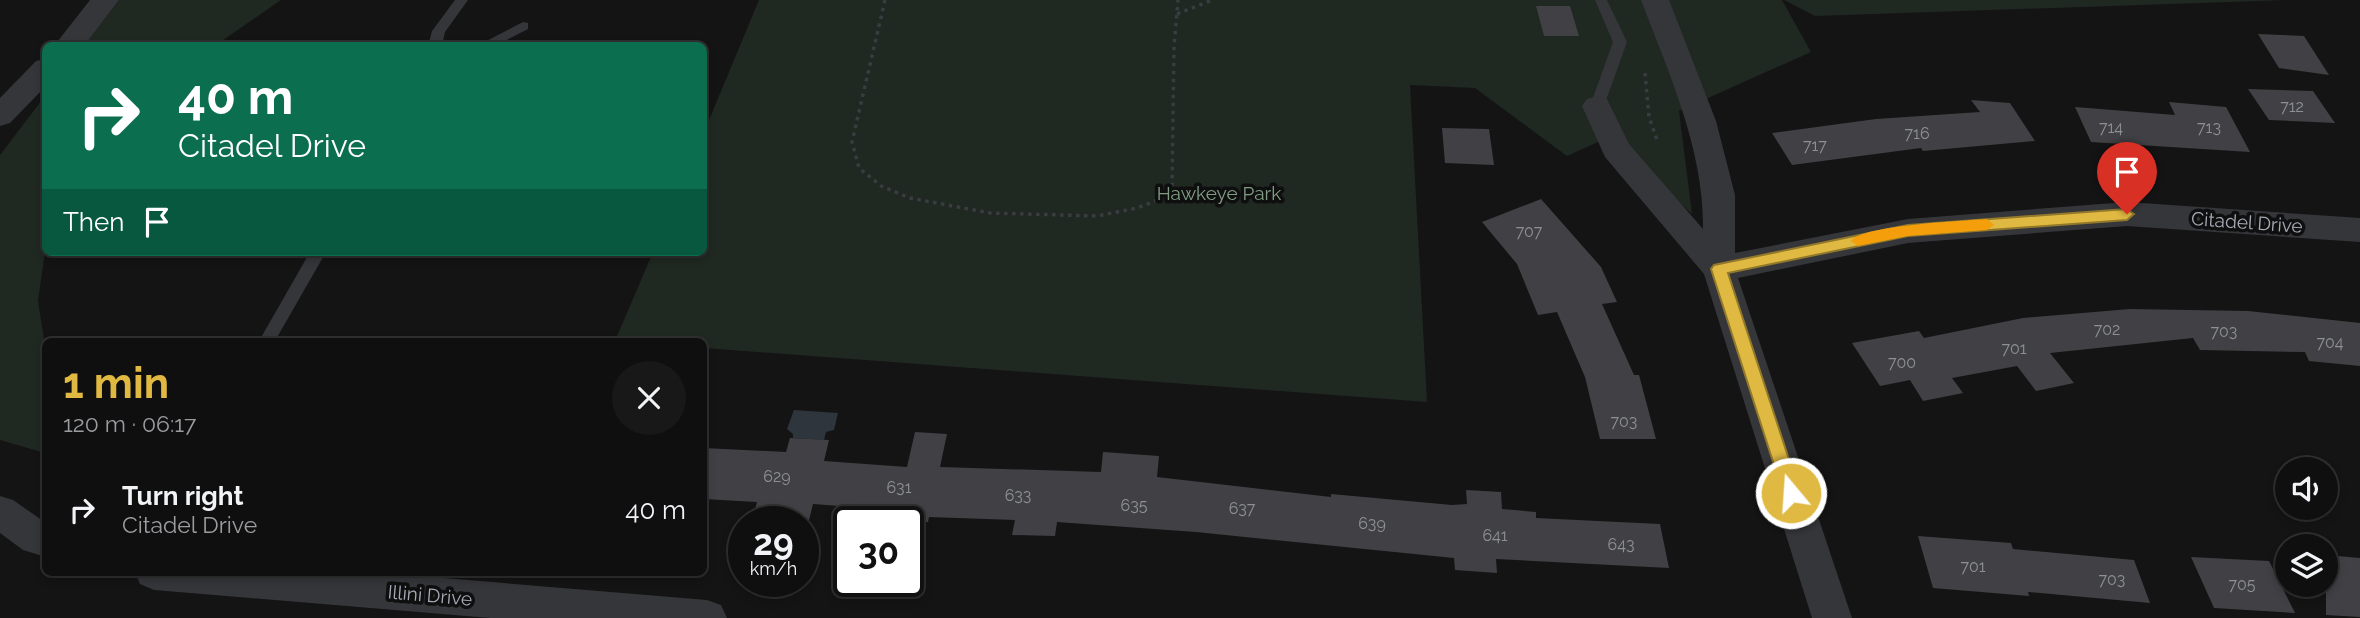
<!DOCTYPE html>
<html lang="en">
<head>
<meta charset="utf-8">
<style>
  body { margin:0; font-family:Raleway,sans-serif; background:#181819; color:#f1f3f6; height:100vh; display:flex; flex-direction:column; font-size:26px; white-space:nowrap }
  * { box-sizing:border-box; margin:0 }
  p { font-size:23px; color:#9b9c9f }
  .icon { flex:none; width:38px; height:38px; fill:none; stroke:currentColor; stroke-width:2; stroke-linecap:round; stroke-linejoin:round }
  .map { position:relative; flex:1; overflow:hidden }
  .sheet { position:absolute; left:42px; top:338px; width:665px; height:238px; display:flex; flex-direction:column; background:#0f0f10; border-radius:10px; box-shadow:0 4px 10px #0003,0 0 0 2px #2f2f30 }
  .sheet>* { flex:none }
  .top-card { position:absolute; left:42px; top:42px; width:665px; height:214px; border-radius:10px; box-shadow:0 4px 10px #0003,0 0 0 2px #2f2f30; background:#0b6e4f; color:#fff; overflow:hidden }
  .tools { position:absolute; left:2275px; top:457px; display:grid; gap:14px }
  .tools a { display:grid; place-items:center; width:63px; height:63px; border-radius:50%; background:#0f0f10; box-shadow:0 4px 10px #0003,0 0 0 2px #2f2f30; font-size:35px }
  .speed { position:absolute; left:728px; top:506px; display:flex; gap:14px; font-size:35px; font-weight:700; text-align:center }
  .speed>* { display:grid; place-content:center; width:91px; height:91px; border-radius:50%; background:#0f0f10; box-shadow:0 4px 10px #0003,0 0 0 2px #2f2f30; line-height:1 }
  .speed small { font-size:18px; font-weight:400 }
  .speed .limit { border:4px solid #111; border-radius:10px; background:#fff; color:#111 }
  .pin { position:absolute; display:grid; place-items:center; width:60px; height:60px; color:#fff; margin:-72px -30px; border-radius:50% 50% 50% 0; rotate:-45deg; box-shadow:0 0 7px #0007 }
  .pin .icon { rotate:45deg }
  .me { position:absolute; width:77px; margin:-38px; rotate:342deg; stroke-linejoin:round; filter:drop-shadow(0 0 5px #0008) }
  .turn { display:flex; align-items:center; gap:24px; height:147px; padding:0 21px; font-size:32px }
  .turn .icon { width:91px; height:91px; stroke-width:2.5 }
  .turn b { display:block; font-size:49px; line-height:60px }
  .then { display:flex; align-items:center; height:66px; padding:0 21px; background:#0003; gap:14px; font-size:26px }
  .round { display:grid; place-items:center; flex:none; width:74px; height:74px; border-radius:37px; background:#181819 }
  .summary { display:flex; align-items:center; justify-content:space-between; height:119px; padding:0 21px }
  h1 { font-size:42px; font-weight:700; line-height:52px; color:#dfb942 }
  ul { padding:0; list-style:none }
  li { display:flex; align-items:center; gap:21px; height:105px; padding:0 21px }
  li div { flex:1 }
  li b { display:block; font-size:26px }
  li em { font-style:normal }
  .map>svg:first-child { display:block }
  .green { fill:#202822 }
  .water { fill:#2e353d }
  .building { fill:#414145 }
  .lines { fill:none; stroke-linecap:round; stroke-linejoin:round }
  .path { stroke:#3b3c41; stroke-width:3.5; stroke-dasharray:3.5 4.5; stroke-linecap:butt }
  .service { fill:#35363a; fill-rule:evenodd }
  .minor { fill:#35363a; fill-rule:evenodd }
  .route { fill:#dfb942; stroke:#91782b; stroke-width:2 }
  .slow { fill:#f59e0b }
  .labels { text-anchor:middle; stroke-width:7; stroke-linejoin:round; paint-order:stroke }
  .number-label { font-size:16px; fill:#8e9098 }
  .park-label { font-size:19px; fill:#809d84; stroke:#0f0f10 }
  .street-label { font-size:19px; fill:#a7aab4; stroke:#0f0f10 }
</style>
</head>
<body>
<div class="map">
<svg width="2360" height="618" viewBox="0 0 2360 618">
  <rect width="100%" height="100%" fill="#141415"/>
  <path class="green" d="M119 0H281L216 45 84 46Z
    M759 0H1782L1811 52 1679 111 1692 214 1607 138 1567 156 1475 88 1410 85 1427 402 704 348V341H615L653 252H704V132Z
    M1784 0H2286L1815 16Z
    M45 96 46 244 38 301 46 352 45 453 0 440V155Z"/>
  <path class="water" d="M794 410 838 413 834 430 826 432 824 440 793 438V434L787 429Z"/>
  <path class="building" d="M1536 6H1570L1579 36H1544Z
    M2258 34 2304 36 2329 75 2279 68Z
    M2248 89 2313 91 2335 123 2269 120Z
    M1971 100 2010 103 2035 141 1923 151 1921 148 1792 165 1772 133 1876 119 1980 112Z
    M2169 102 2226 107 2250 152 2091 142 2075 107 2175 115Z
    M1442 128 1489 129 1494 165 1445 163Z
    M1541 199 1601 267 1617 302 1602 304 1634 375H1639L1656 439H1600L1585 377 1557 312 1538 315 1517 264 1482 222Z
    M2130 309 2248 311 2360 323V366L2309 361 2305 352 2200 350 2193 338 2050 353 2074 383 2036 391 2017 366 1952 378 1963 393 1923 401 1910 380 1880 386 1852 343 1919 331 1924 338 2023 318Z
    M915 432 947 434 940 467 1101 472 1103 452 1159 456 1157 477 1331 497V494L1452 505 1467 504 1466 490 1501 492 1502 509 1536 512V518L1660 524 1669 568 1496 559 1497 573 1455 570 1454 558 1196 532 1057 522 1055 536 1012 535 1015 520 929 517 928 522H890L893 510 813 504 809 520 753 517 757 502 704 499V448L786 452 790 438 829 440 824 461 907 467Z
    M1918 536 2011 543 2013 549 2134 560 2150 603 2028 592 2029 596 1933 588Z
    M2326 555 2360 558V617L2326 615Z
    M2191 557 2269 561 2295 613 2214 608Z"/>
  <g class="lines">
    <path class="path" d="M885 0 852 142 859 168 881 186 910 198 990 213 1097 216 1137 208 1158 200 1172 187 1174 47 1178 0
      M1177 14 1212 0
      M1645 73 1649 117 1658 143"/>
    <path class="service" d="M455 0H468L445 32 442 46H428L432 31Z
      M1595 0H1607L1627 42 1604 106 1597 111 1590 106 1613 42Z
      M523 22 528 23V29L495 46H477Z
      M310 252H326L275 341H259Z"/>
    <path class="minor" d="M90 0H119L84 46H54Z
      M1641 0H1669L1716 121 1735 195V253L1908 219 2127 202 2360 218V242L2127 226 1908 243 1738 278 1852 618H1812L1704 274 1605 157 1582 106 1587 99 1597 96 1607 99 1629 144 1703 229C1704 149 1669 74 1641 0Z
      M46 59V86L10 123 0 126V98L36 61Z
      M0 496 13 500 46 523V557L23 550 0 533Z
      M135 572H371L707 600 721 605 727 618H490L154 590 140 584Z"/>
  </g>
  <path class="route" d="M2127 209 2134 214 2127 220 1908 236 1728 273 1800 493 1798 499 1791 501 1785 499 1711 269 1714 265 1908 225Z"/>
  <path class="slow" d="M1987 219 1994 225 1987 230 1908 236 1858 246 1851 241C1862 225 1963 221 1987 219Z"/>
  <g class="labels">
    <g class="number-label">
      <text x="2292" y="112">712</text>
      <text x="2111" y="133">714</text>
      <text x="2209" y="133">713</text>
      <text x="1917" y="139">716</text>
      <text x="1815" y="151">717</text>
      <text x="1529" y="237">707</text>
      <text x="2107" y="335">702</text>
      <text x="2224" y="337">703</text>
      <text x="2330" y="348">704</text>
      <text x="2014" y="354">701</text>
      <text x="1902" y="368">700</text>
      <text x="1624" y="427">703</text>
      <text x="777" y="482">629</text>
      <text x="899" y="493">631</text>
      <text x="1018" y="501">633</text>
      <text x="1134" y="511">635</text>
      <text x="1242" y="514">637</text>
      <text x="1372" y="529">639</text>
      <text x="1495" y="541">641</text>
      <text x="1621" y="550">643</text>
      <text x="1973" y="572">701</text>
      <text x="2112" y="585">703</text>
      <text x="2242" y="590">705</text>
    </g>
    <g class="park-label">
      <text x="1219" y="200">Hawkeye Park</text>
    </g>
    <g class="street-label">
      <text transform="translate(2247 222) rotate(4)" y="7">Citadel Drive</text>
      <text transform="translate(430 595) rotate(5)" y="7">Illini Drive</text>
    </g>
  </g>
</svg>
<div class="tools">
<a><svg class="icon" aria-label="sound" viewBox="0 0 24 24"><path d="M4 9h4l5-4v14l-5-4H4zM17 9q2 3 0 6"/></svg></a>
<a><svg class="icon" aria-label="layers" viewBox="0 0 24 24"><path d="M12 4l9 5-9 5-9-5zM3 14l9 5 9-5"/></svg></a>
</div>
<div class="speed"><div>29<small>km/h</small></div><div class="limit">30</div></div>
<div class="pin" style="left:2127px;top:214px;background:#d93025"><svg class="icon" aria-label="arrive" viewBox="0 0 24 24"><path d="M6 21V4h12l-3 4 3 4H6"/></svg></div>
<svg class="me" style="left:1791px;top:493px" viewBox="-20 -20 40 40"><circle r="17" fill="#dfb942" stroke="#fff" stroke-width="3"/><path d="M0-11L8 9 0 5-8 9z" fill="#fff"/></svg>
<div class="top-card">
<div class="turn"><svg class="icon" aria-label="right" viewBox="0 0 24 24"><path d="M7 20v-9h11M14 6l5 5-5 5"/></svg><div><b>40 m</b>Citadel Drive</div></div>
<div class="then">Then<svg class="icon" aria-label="arrive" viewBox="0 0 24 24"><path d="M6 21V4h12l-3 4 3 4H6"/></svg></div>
</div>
<section class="sheet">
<div class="summary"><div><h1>1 min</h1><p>120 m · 06:17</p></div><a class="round"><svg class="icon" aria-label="close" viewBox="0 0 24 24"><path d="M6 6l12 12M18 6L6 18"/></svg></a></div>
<ul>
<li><svg class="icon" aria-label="right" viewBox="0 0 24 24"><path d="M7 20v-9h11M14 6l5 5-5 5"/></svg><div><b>Turn right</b><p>Citadel Drive</p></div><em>40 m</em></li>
</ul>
</section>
</div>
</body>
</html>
